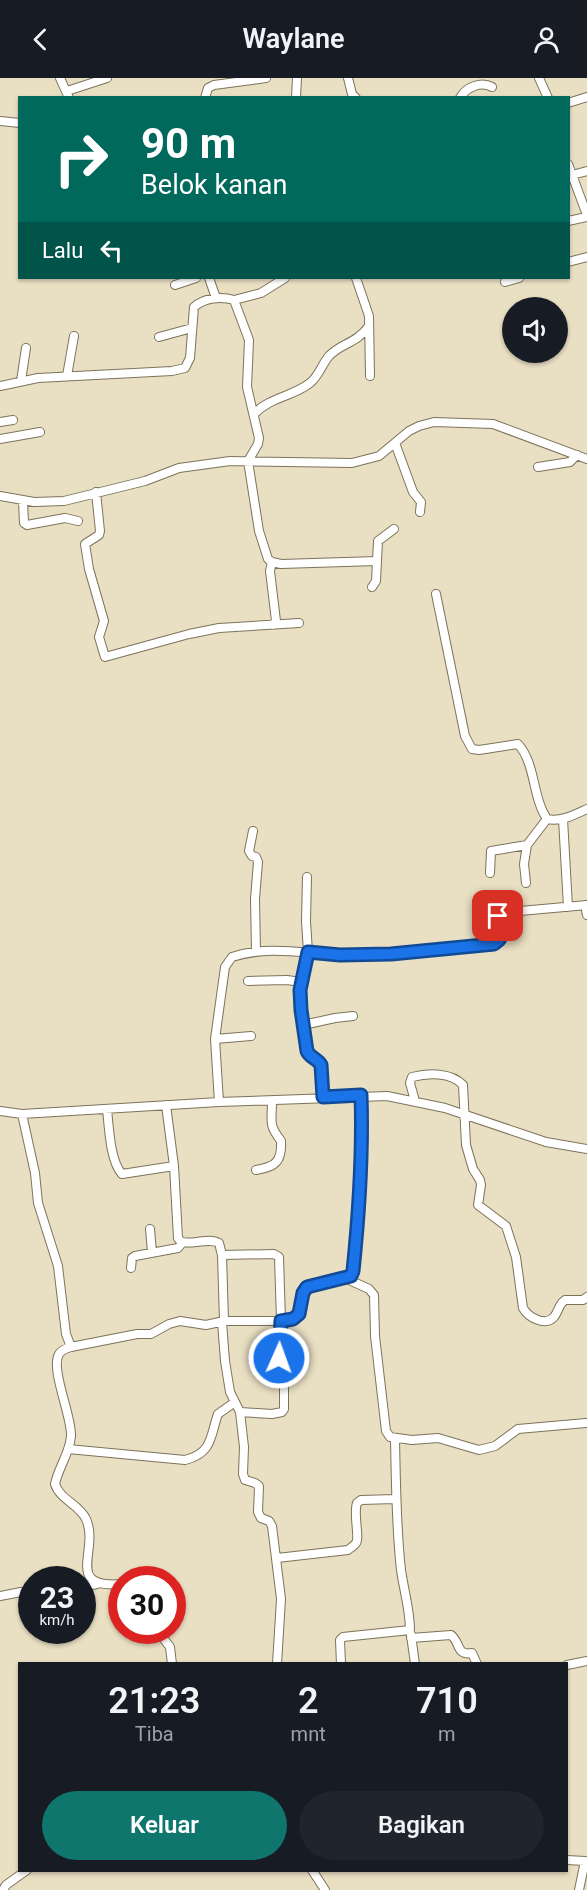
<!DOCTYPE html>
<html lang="id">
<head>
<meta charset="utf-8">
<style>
  body { margin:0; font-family:Roboto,sans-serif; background:#20242c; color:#f1f3f6; height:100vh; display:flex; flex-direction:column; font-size:22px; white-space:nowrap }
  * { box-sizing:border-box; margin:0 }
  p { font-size:20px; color:#9ea1a6 }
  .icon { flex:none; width:33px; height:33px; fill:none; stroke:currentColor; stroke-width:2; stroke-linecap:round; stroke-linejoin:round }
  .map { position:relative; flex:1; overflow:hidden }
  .sheet { position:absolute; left:18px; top:1584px; width:550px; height:210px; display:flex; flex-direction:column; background:#171b24; border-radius:0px; box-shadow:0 2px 4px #0004 }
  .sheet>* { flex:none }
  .top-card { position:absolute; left:18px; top:18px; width:552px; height:183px; border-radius:0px; box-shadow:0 2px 4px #0004; background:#00695c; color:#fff; overflow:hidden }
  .buttons { position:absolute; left:502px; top:219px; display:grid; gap:12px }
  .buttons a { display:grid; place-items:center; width:66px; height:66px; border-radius:50%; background:#171b24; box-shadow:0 2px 4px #0004; font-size:30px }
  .speed { position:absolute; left:18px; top:1488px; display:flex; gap:12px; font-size:30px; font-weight:700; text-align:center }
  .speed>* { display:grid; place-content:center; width:78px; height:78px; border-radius:50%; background:#171b24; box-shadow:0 2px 4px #0004; line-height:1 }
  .speed small { font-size:15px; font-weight:400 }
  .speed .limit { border:9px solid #d22; background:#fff; color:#111 }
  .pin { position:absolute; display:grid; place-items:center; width:51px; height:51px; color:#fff; margin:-26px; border-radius:12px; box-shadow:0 3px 9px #0006 }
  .me { position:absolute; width:66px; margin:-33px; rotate:2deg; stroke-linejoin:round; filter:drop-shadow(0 0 4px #0008) }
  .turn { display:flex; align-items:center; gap:21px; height:126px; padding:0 24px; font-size:27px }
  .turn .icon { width:78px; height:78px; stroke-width:2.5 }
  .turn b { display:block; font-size:42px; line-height:51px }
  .then { display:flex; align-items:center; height:57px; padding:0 24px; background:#0003; gap:12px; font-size:22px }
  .eta { display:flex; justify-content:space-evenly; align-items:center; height:102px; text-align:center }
  .eta b { font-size:36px; font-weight:600; line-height:42px }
  .button { display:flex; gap:12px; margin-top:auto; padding:12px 24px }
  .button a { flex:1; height:69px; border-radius:36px; background:#0f766e; color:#fff; font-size:24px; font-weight:600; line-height:69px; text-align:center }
  .button a+a { background:#20242c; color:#f1f3f6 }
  header { display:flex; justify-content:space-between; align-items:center; height:78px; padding:0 24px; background:#171b24; font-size:27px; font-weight:600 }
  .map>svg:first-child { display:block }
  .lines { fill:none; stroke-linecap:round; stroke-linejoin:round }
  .minor-casing { stroke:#7c735a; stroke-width:10 }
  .minor { stroke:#fff; stroke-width:8 }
  .route-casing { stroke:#114b97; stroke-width:15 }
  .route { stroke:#1a73e8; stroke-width:10 }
</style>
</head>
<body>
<header><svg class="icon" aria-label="back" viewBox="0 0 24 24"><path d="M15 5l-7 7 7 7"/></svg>Waylane<svg class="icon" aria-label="person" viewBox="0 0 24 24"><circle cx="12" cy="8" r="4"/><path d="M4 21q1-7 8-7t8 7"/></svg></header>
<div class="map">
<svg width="587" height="1812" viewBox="0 0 587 1812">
  <rect width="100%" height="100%" fill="#e9dfc3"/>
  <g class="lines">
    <g class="minor-casing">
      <path id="minor" d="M60 0 69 20
        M348 0 352 16 356 20
        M539 0 548 20
        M67 13 107 0
        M205 20 208 10 214 7 266 0
        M296 20 297 0
        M460 20C466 9 481 3 492 9
        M568 25 587 19
        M0 43 20 45
        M568 86 587 137
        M572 97 587 93
        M568 143 587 139
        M568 184 587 179
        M209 200 216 220
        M356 200 369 238 370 298
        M505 204 519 200
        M175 207 196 200
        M234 222 261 215 285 200
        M159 259 192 250
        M67 298 74 258
        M21 303 26 270
        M0 308 38 300 172 293 185 290 190 280 194 229C204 220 221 218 234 222L249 262 247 309 259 360 258 366 248 383 259 453 268 481 272 484 281 486 377 483
        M254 336C270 319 292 319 310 305 319 298 322 286 329 278 341 265 356 266 369 248
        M0 344 13 342
        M0 361 40 354
        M395 365 413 414 421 424 420 434
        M538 389 570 384 577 377
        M96 414 100 453 99 457 85 466 89 491 104 543 99 559 105 579 189 556 219 550 299 545
        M0 418 34 424 64 423 145 403 179 390 230 383 352 385 379 378 409 353 419 348 434 344 493 346 587 381
        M23 423 24 445 27 447 65 440 78 443
        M272 484 270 493 276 543 273 547
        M372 509 376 503 378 463 394 451
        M436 516 465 658 472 671 479 672 518 666C536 686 532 719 547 741 561 744 574 737 587 731
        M563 741 568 829
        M253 753 249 773 252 778 256 779 258 784 255 821 256 873
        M490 795 491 773 527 767 547 741
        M307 799 306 843 308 874 300 912 301 932 307 973C310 980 317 980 321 987L323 1019
        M526 805 524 786 527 767
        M585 827 587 837
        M248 903 287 902 301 904
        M303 947 335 940 353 938
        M215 961 251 958
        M415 1023 410 1005 412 999C428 995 451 994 463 1007L466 1067 473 1091 480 1102 481 1107 478 1127 506 1148 516 1179 523 1230C528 1239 545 1249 554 1239 559 1233 558 1227 565 1222H583L587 1219
        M219 1024 215 961 225 889 232 879C268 867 306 876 342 877 393 878 443 870 494 866L499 862 500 860 498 839 520 833 587 827
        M166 1027 174 1088 178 1160 181 1164C193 1167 209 1159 219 1165L222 1177 224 1243
        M107 1031C109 1049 110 1083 122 1096L174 1088
        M0 1033 22 1036 219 1024 387 1018 445 1030 546 1064 587 1071
        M22 1036 35 1095 38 1125 58 1188 66 1256 71 1269
        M256 1092C276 1089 282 1083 281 1063 268 1046 272 1044 272 1023
        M150 1151 152 1174
        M222 1177 274 1176 279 1179 281 1243 279 1273 284 1295V1331L282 1334 272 1336 240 1334
        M131 1190 132 1180 135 1178 178 1170 182 1165
        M345 1200 369 1211 374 1217 375 1258 386 1353 390 1359 412 1362 438 1360 479 1372 495 1368 518 1351 586 1345
        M222 1244 225 1283 230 1314 240 1334 244 1369 243 1396 245 1402 255 1405 259 1408 258 1434 261 1440 269 1443 272 1448 281 1521 277 1586
        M68 1371 185 1382C213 1375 210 1358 218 1336L235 1324
        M277 1480 348 1472C349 1471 355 1467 356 1465 360 1459 353 1436 357 1425L361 1422 395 1421
        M122 1506C63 1511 100 1472 86 1441 79 1426 60 1422 55 1406 58 1390 70 1375 71 1358 72 1338 50 1291 59 1276 62 1272 67 1270 71 1269L137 1256H151L169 1246 180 1243 206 1247 224 1243H281L293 1241 299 1236 303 1215 307 1209 351 1198 353 1193C359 1135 363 1076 361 1017
        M82 1509 97 1506
        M0 1518 21 1514 32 1515
        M157 1552 170 1569 172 1586
        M411 1557 415 1586
        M411 1560 451 1557C461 1565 456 1578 472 1575L477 1586
        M341 1586 340 1562 343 1559 410 1552C410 1532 404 1513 401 1492 396 1448 396 1405 395 1361
        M567 1587 587 1583
        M567 1782 585 1783 579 1812
        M312 1792 325 1812
        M3 1812 6 1807 27 1792"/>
    </g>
    <use href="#minor" class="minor"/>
  </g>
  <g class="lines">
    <g class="route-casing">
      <path id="route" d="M279 1280 281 1243 293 1241 299 1236 303 1215 307 1209 351 1198 353 1193C359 1135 363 1076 361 1017L323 1019 321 987C317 980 310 980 307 973L301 932 300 912 308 874 340 877 391 876 494 866 499 862 500 860 498 838"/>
    </g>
    <use href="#route" class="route"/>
  </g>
</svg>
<div class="buttons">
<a><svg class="icon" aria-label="sound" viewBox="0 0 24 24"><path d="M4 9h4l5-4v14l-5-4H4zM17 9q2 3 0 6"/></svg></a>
</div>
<div class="speed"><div>23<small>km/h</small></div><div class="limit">30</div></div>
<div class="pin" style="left:498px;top:838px;background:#d93025"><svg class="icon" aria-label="arrive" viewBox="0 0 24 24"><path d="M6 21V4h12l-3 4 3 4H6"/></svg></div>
<svg class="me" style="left:279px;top:1280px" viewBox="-20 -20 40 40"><circle r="17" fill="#1a73e8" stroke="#fff" stroke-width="3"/><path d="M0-11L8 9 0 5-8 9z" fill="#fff"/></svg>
<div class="top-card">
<div class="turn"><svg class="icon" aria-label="right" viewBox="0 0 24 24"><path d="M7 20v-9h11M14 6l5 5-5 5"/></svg><div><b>90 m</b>Belok kanan</div></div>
<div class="then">Lalu<svg class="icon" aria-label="left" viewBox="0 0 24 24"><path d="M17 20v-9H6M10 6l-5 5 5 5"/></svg></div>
</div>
<section class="sheet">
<div class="eta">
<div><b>21:23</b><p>Tiba</p></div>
<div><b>2</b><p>mnt</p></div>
<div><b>710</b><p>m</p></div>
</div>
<div class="button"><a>Keluar</a><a>Bagikan</a></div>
</section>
</div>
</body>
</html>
